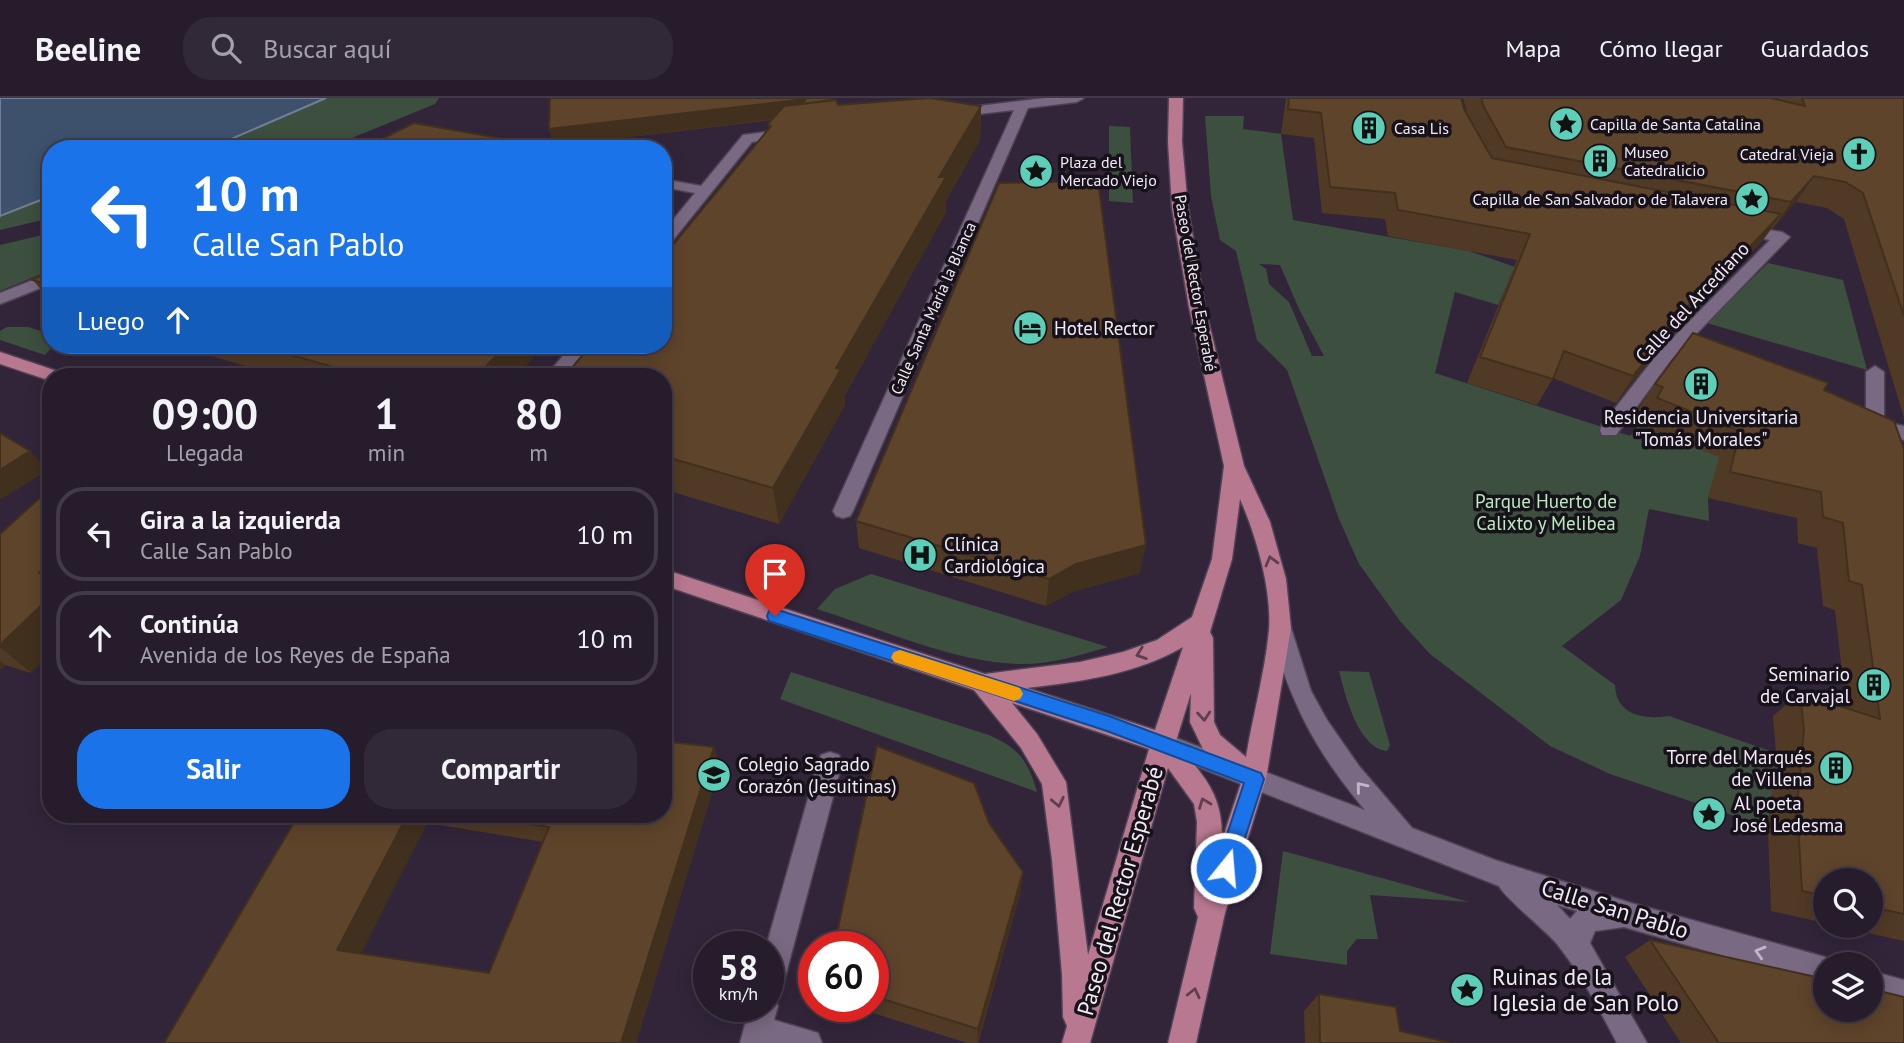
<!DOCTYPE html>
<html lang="es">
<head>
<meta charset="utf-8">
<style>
  body { margin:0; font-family:"PT Sans",sans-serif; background:#322938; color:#f1f3f6; height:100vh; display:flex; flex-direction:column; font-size:26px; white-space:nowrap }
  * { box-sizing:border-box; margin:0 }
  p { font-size:23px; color:#a4a1a9 }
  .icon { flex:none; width:38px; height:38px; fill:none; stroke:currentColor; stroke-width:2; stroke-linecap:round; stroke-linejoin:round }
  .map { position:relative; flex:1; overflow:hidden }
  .details { position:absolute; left:42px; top:270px; width:630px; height:455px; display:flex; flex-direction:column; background:#261c2c; border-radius:28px; box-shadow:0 4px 18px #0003,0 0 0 2px #423a48 }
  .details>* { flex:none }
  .guide { position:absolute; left:42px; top:42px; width:630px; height:214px; border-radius:28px; box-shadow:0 4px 18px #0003,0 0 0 2px #423a48; background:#1a73e8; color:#fff; overflow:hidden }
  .fabs { position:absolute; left:1813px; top:770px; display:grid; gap:14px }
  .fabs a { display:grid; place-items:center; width:70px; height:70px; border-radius:50%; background:#261c2c; box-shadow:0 4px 18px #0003,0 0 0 2px #423a48; font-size:35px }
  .speed { position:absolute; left:693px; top:833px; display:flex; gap:14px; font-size:35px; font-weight:700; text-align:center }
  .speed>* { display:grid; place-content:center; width:91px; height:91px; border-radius:50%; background:#261c2c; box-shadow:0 4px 18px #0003,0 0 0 2px #423a48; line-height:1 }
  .speed small { font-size:18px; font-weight:400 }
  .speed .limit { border:10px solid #d22; background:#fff; color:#111 }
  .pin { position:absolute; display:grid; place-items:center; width:60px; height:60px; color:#fff; margin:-72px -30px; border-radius:50% 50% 50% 0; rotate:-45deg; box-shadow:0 0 7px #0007 }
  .pin .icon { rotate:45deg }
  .me { position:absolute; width:77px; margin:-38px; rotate:17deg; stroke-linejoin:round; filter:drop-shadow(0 0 5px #0008) }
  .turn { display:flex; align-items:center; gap:24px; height:147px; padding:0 35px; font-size:32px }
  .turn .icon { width:91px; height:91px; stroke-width:2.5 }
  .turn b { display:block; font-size:49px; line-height:60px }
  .then { display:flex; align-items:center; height:66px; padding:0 35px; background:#0003; gap:14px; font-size:26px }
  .eta { display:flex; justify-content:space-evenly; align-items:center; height:119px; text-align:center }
  .eta b { font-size:42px; font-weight:600; line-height:49px }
  .primary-button { display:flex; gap:14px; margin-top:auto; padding:14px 35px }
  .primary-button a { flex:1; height:80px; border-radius:28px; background:#1a73e8; color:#fff; font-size:28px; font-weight:600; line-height:80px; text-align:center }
  .primary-button a+a { background:#322938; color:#f1f3f6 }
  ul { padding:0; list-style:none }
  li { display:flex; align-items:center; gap:21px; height:94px; margin:0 14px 10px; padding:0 21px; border:4px solid #423a48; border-radius:28px }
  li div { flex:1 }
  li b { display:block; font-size:26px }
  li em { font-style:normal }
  header { display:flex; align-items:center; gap:42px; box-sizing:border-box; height:98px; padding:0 35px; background:#261c2c; border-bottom:2px solid #423a48 }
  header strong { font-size:33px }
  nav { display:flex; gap:38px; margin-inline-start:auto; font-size:24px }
  .search { width:490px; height:63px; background:#322938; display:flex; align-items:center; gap:18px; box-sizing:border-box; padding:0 24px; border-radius:28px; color:#a4a1a9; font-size:26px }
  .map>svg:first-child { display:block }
  .green { fill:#3d4f3f; fill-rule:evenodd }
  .water { fill:#3d516d; stroke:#747f97; stroke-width:2 }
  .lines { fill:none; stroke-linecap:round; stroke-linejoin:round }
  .street-casing { stroke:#4e4254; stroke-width:3 }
  .secondary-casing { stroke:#4e4254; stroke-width:3 }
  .primary-casing { stroke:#4e4254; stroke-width:3 }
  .street { fill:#796982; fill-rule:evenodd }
  .secondary { fill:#796982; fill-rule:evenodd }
  .primary { fill:#b87890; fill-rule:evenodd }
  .wall { fill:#513a25; fill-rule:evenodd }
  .shaded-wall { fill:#42301e }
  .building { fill:#5e442b; stroke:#42301e; stroke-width:2 }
  .oneway { stroke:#5f3f4f }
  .oneway2 { stroke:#c2b6c9 }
  .route { fill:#1a73e8; stroke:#114b97; stroke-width:2 }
  .slow { fill:#f59e0b }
  .labels { text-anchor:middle; stroke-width:7; stroke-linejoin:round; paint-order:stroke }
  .far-poi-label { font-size:16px; fill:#f3eaf8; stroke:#17111a; text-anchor:start }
  .far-street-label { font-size:16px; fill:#f3eaf8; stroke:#17111a }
  .street-label { font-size:19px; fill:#f3eaf8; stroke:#17111a }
  .poi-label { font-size:19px; fill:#f3eaf8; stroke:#17111a; text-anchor:start }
  .park-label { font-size:19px; fill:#b9ecbe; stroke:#17111a }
  .near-street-label { font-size:23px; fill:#f3eaf8; stroke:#17111a }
  .near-poi-label { font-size:23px; fill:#f3eaf8; stroke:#17111a; text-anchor:start }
</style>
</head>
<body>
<header>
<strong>Beeline</strong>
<div class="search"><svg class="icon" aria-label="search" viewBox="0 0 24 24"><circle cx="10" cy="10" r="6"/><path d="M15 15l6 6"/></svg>Buscar aquí</div>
<nav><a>Mapa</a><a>Cómo llegar</a><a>Guardados</a></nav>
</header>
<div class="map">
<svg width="1904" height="945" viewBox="0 0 1904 945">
  <rect width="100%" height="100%" fill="#32253a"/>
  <path class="green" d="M326 0H439L435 6 325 51H208Z
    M1205 18H1244L1243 31 1281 36 1293 122 1469 153 1515 169 1498 207 1455 194 1435 275 1630 338 1639 327 1720 359 1708 400 1709 423 1649 411 1640 458 1621 502 1562 548 1615 587C1616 617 1643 622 1669 618L1776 655 1773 700 1767 729 1610 676 1550 648 1430 556 1400 523 1359 466 1339 421 1287 272 1257 242 1236 153 1220 142 1211 98ZM1259 166 1280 167 1299 211 1324 258H1312L1289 204 1269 186 1266 171Z
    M1109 28 1130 29 1133 105 1109 103Z
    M51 98V120L0 132V118Z
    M51 135V172L0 193V147Z
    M1768 165 1843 182 1867 272 1707 225Z
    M7 229H28L51 236V247H54L45 257 0 242V233Z
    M871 476 1108 549C1080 557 1049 567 1019 566 957 565 877 530 817 511L835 491Z
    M1339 573 1369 574 1390 647 1387 653C1358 650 1345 597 1339 573Z
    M791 574 989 637C1018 650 1028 662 1037 694L780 601Z
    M1283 753 1469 804 1370 797 1378 841H1357L1347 853V867L1270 856Z"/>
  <path class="water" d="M0 0H326L208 51H51V98L0 118Z"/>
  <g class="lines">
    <g class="street-casing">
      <path id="street" d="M1044 0H1084L1077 4 1028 10 853 413 850 418 843 420 836 418 833 413 1014 12 953 19 946 15 953 11Z
        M789 31 794 32V38L752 44 669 147 663 149V134L695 95 663 89V81L701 88 743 37Z
        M1740 127 1782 134 1790 139 1671 262 1616 337H1602L1600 332 1602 327 1659 254 1770 142 1735 135 1732 132Z
        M51 175V186L0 206V195Z
        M572 247H590L565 278H546Z
        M1875 268 1884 274V324L1904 328V342L1887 338 1886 346H1872L1866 329V274Z
        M830 654 839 657 842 665 782 891 775 902 778 908 774 922 818 935 822 945H740L750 908H768V849H766L818 665 821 657Z"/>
    </g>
    <g class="secondary-casing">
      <path id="secondary" d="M1280 521 1288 524 1291 530 1311 593 1327 622 1359 668 1412 730 1495 762 1631 805 1825 859 1836 866H1825V887L1624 829 1595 833 1590 845 1647 945H1617C1599 911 1581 876 1557 846 1545 832 1504 799 1499 788L1155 652 1151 645 1155 638 1163 635 1365 712C1313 650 1292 606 1269 530L1272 524ZM1557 807 1577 813 1570 821Z
        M1871 873 1904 882V910L1871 901Z"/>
    </g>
    <g class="primary-casing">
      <path id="primary" d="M1169 0H1183L1182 44 1188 110 1205 209 1244 368 1270 424 1286 481 1291 530 1266 681 1225 815 1196 945H1168L1198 819 1194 810 1197 724 1194 706 1168 670 1090 945H1062L1067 928 1063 919 1062 876 1052 762 1042 686 1021 650 974 592 663 487V471L985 576 1080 564 1123 554 1157 542 1192 519 1212 461 1224 368 1189 209 1172 110 1168 44ZM1240 401C1256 437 1272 492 1269 532 1265 574 1253 617 1246 659L1220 637 1214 624 1213 540 1210 534 1232 461ZM1183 549 1155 632 1027 590C1079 584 1137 576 1183 549ZM1191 595 1190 624 1203 651 1241 685 1222 742C1223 694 1203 679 1176 643ZM1012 605 1149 651 1088 857 1066 684 1037 636Z
        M0 254 60 274 63 278H51V283L0 266Z"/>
    </g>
    <use href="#street" class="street"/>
    <use href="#secondary" class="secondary"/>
    <use href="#primary" class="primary"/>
  </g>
  <path class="wall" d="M1286 0H1461L1464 11 1468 18 1463 0H1770L1778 2V0H1904V320L1844 121 1827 110 1796 104 1773 130H1772L1763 142 1709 200 1665 239 1656 254 1616 305 1553 280 1537 307 1467 285 1517 162 1388 138 1385 121 1322 115 1314 40 1281 36Z
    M832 2 838 7 981 8 980 42 946 103V114L844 299 845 307 779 426 663 391V278L769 31 768 26 772 22 554 48 549 31Z
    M51 171V204L33 182Z
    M173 247H544L517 278H280Z
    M1655 286 1824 292 1904 351V843L1837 828H1871V782H1825V825L1771 813 1768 731 1776 655 1773 618 1800 595 1846 610 1835 512 1823 508 1817 450 1798 445 1797 420 1708 400 1719 359 1639 327 1645 316 1637 313Z
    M856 423 1140 475 1072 494 1046 508 859 450Z
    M0 436 31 575 5 567 0 572Z
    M714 649 720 668 636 945H164L299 716H663ZM427 725 544 744 489 875 361 855Z
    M989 725 1023 774 1020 796 978 945H967L851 908H873V849Z
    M1650 842 1904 945H1681L1625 859Z
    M1319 896 1400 933 1451 945H1305L1304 913Z"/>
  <path class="shaded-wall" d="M806 1 799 18 554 48 549 31Z
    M981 8 980 42 946 103V114L844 299 845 307 779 426 773 390 836 270 939 79Z
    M666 69 672 99 663 109V72Z
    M1814 78 1796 104 1773 130 1791 104Z
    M1781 116 1763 142 1709 200 1665 239 1656 254 1616 305 1668 226Z
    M506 247H544L517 278H477Z
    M30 353 48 372 0 402V372Z
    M1146 447 1140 475 1072 494 1046 508 1049 481 1076 466Z
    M51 464V487L39 475Z
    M51 498V555L31 575 0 549V547Z
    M0 563 5 567 0 572Z
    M714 649 720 668 636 945H621Z
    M408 716H419L427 725 356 866 337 852Z
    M1023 774 1020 796 977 945 978 931Z"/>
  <path class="building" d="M550 0H831L832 2 802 6 806 1 549 31Z
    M929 0 981 8 939 79H946L836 270 841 271 773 390 663 358V278H565L591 247H663V159L771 28 768 26 784 8 836 2 838 7Z
    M1289 0H1461L1464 11 1492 60 1781 116 1726 174 1668 226 1673 228 1633 278 1564 253 1553 281 1480 259 1530 136 1398 112 1395 95 1330 89 1321 15 1288 11Z
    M1481 0H1770L1805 8 1802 0H1904V218L1863 95 1845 84 1814 78 1791 104 1506 49 1484 9Z
    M414 25 561 51H361Z
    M1098 83 1146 447 1076 466 1049 481 856 423 999 85Z
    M51 171V188L33 182Z
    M1693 235 1828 285 1824 292 1894 323 1904 351V816L1871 809V782H1825V798L1802 793 1797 709 1804 632 1800 595 1880 621 1862 487 1849 483 1843 425 1823 419 1821 394 1730 374 1740 333 1657 300 1663 289 1655 286Z
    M256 247H506L477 278H365Z
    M0 335 30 353 0 372Z
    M51 390V464L39 475 51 478V498L0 547V436Z
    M663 643 714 649 621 945H164L299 716H408L337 852 489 875 549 729 463 716H663Z
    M877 648 974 685 989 725 1023 774 978 931 873 898V849H834Z
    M1650 842 1825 881V912H1871V891L1904 899V945H1719Z
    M1319 896 1396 909 1400 933 1451 945H1320Z"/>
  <defs><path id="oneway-chevron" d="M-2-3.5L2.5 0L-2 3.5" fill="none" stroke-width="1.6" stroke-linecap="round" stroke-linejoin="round" transform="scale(1.75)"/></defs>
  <g class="oneway">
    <use href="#oneway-chevron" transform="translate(1271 463) rotate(-105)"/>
    <use href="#oneway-chevron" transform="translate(1141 556) rotate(161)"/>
    <use href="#oneway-chevron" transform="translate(1204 618) rotate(85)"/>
    <use href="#oneway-chevron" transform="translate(1058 704) rotate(78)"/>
    <use href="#oneway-chevron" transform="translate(1204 705) rotate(-111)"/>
    <use href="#oneway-chevron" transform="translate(1194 895) rotate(-77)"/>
  </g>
  <g class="oneway2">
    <use href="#oneway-chevron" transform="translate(1361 689) rotate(-129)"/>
    <use href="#oneway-chevron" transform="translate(1760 854) rotate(-164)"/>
  </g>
  <path class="route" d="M775 511 1109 618 1261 675 1264 681 1233 777 1226 780 1219 777 1216 770 1244 685 1107 633 769 523 767 518 769 513Z"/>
  <path class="slow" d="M900 552 1020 590 1023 596 1020 601 1014 603 894 564 891 559 894 554Z"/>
  <defs>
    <g id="sight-disc" transform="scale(1.75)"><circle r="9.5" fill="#5dceb8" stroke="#17111a"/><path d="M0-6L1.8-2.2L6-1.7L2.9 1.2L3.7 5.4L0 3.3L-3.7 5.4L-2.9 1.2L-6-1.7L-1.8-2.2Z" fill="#111"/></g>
    <g id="building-disc" transform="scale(1.75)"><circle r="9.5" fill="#5dceb8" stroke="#17111a"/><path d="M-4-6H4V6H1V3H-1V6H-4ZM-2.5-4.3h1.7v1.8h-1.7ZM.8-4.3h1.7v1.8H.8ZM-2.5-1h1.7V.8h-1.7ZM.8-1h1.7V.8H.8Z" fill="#111"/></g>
    <g id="church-disc" transform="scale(1.75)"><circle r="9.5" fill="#5dceb8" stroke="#17111a"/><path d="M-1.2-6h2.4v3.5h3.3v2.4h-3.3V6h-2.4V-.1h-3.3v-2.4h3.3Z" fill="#111"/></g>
    <g id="hotel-disc" transform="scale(1.75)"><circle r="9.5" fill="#5dceb8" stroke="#17111a"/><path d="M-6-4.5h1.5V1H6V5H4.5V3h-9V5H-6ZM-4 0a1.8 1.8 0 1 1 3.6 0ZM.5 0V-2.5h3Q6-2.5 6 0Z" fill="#111"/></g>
    <g id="hospital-disc" transform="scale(1.75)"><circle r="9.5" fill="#5dceb8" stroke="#17111a"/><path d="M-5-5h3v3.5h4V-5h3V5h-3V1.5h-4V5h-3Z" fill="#111"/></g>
    <g id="school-disc" transform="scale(1.75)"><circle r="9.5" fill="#5dceb8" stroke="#17111a"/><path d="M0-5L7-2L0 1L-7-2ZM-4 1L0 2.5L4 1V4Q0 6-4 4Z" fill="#111"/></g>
  </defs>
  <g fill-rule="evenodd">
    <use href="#sight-disc" x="1566" y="26"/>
    <use href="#building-disc" x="1369" y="30"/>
    <use href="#church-disc" x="1859" y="56"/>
    <use href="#building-disc" x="1600" y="63"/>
    <use href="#sight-disc" x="1036" y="73"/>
    <use href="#sight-disc" x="1752" y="101"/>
    <use href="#hotel-disc" x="1030" y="230"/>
    <use href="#building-disc" x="1701" y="286"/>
    <use href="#hospital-disc" x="920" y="457"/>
    <use href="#building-disc" x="1874" y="587"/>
    <use href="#building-disc" x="1836" y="670"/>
    <use href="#school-disc" x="714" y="677"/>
    <use href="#sight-disc" x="1709" y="716"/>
    <use href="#sight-disc" x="1467" y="892"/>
  </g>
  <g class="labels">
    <g class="far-poi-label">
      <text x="1590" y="32">Capilla de Santa Catalina</text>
      <text x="1394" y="36">Casa Lis</text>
      <text x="1624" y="60">Museo<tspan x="1624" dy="18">Catedralicio</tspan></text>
      <text x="1834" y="62" text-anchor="end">Catedral Vieja</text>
      <text x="1060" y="70">Plaza del<tspan x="1060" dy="18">Mercado Viejo</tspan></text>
      <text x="1728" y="107" text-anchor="end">Capilla de San Salvador o de Talavera</text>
    </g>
    <g class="far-street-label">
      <text transform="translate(1196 185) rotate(80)" y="6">Paseo del Rector Esperabé</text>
      <text transform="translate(933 210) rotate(-66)" y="6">Calle Santa María la Blanca</text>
    </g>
    <g class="street-label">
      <text transform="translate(1692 204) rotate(-47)" y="7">Calle del Arcediano</text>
    </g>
    <g class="poi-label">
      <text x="1054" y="237">Hotel Rector</text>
      <text x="1701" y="326" text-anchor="middle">Residencia Universitaria<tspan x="1701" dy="22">"Tomás Morales"</tspan></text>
      <text x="944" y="453">Clínica<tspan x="944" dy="22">Cardiológica</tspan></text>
      <text x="1850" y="583" text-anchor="end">Seminario<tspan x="1850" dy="22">de Carvajal</tspan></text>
      <text x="1812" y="666" text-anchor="end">Torre del Marqués<tspan x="1812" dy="22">de Villena</tspan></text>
      <text x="738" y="673">Colegio Sagrado<tspan x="738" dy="22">Corazón (Jesuitinas)</tspan></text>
      <text x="1734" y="712">Al poeta<tspan x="1734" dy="22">José Ledesma</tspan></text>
    </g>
    <g class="park-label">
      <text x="1546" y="410">Parque Huerto de<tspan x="1546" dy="22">Calixto y Melibea</tspan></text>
    </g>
    <g class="near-street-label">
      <text transform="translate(1120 793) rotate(-74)" y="8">Paseo del Rector Esperabé</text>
      <text transform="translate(1615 811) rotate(17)" y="8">Calle San Pablo</text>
    </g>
    <g class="near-poi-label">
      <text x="1492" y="887">Ruinas de la<tspan x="1492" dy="26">Iglesia de San Polo</tspan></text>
    </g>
  </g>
</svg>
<div class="fabs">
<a><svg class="icon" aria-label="search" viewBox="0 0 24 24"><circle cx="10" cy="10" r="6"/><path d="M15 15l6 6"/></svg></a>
<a><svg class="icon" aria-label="layers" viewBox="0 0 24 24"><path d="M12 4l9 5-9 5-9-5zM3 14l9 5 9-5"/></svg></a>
</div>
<div class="speed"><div>58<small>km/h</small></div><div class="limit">60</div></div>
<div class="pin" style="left:775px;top:518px;background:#d93025"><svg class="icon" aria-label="arrive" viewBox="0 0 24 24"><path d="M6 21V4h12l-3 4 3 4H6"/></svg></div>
<svg class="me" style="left:1226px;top:770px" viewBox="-20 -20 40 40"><circle r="17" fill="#1a73e8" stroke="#fff" stroke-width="3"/><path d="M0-11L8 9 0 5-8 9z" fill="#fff"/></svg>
<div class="guide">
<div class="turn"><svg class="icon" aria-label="left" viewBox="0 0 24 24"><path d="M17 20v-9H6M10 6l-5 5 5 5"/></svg><div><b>10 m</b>Calle San Pablo</div></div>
<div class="then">Luego<svg class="icon" aria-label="ahead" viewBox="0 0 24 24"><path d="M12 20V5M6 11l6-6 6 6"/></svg></div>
</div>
<section class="details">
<div class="eta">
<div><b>09:00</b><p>Llegada</p></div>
<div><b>1</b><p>min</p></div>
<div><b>80</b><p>m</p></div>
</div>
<ul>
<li><svg class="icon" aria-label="left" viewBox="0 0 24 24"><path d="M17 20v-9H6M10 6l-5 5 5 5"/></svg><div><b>Gira a la izquierda</b><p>Calle San Pablo</p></div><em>10 m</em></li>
<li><svg class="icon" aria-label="ahead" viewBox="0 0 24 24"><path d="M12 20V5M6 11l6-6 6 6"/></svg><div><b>Continúa</b><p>Avenida de los Reyes de España</p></div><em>10 m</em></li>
</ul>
<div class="primary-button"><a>Salir</a><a>Compartir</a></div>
</section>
</div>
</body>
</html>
